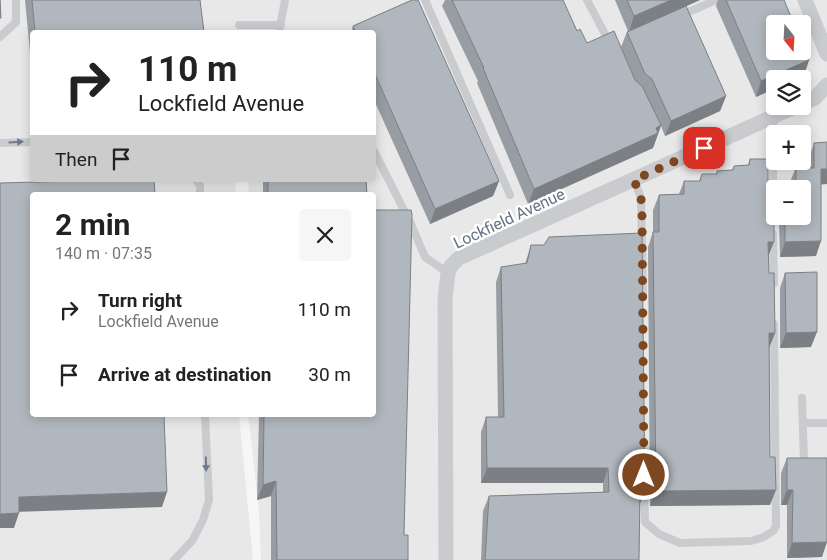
<!DOCTYPE html>
<html lang="en">
<head>
<meta charset="utf-8">
<style>
  body { margin:0; font-family:Roboto,sans-serif; background:#f6f6f6; color:#222; height:100vh; display:flex; flex-direction:column; font-size:19px; white-space:nowrap }
  * { box-sizing:border-box; margin:0 }
  p { font-size:16px; color:#767676 }
  .icon { flex:none; width:28px; height:28px; fill:none; stroke:currentColor; stroke-width:2; stroke-linecap:round; stroke-linejoin:round }
  .map { position:relative; flex:1; overflow:hidden }
  .sheet { position:absolute; left:30px; top:192px; width:346px; height:225px; display:flex; flex-direction:column; background:#fff; border-radius:5px; box-shadow:0 2px 12px #0003 }
  .sheet>* { flex:none }
  .hud { position:absolute; left:30px; top:30px; width:346px; height:152px; border-radius:5px; box-shadow:0 2px 12px #0003; background:#fff; color:#222; overflow:hidden }
  .needle { width:32px; rotate:162deg }
  .fabs { position:absolute; left:766px; top:15px; display:grid; gap:10px }
  .fabs a { display:grid; place-items:center; width:45px; height:45px; border-radius:5px; background:#fff; box-shadow:0 2px 12px #0003; font-size:25px }
  .pin { position:absolute; display:grid; place-items:center; width:42px; height:42px; color:#fff; margin:-21px; border-radius:10px; box-shadow:0 2px 8px #0006 }
  .me { position:absolute; width:55px; margin:-28px; rotate:0deg; stroke-linejoin:round; filter:drop-shadow(0 0 4px #0008) }
  .turn { display:flex; align-items:center; gap:18px; height:105px; padding:0 25px; font-size:22px }
  .turn .icon { width:65px; height:65px; stroke-width:2.5 }
  .turn b { display:block; font-size:35px; line-height:42px }
  .then { display:flex; align-items:center; height:48px; padding:0 25px; background:#0003; gap:10px; font-size:19px }
  .round { display:grid; place-items:center; flex:none; width:52px; height:52px; border-radius:5px; background:#f6f6f6 }
  .overview { display:flex; align-items:center; justify-content:space-between; height:85px; padding:0 25px }
  h1 { font-size:30px; font-weight:700; line-height:38px }
  ul { padding:0; list-style:none }
  li { display:flex; align-items:center; gap:15px; height:65px; padding:0 25px }
  li div { flex:1 }
  li b { display:block; font-size:19px }
  li em { font-style:normal }
  .map>svg:first-child { display:block }
  .built { fill:#e7e8e7; fill-rule:evenodd }
  .lines { fill:none; stroke-linecap:round; stroke-linejoin:round }
  .service { stroke:#c9cbcf; stroke-width:8 }
  .minor { stroke:#c9cbcf; stroke-width:15 }
  .wall { fill:#989da3 }
  .shaded-wall { fill:#7c8085 }
  .building { fill:#b1b7be; stroke:#7c8085 }
  .oneway { fill:#6e7a8e }
  .route { stroke:#7d4720; stroke-width:9; stroke-dasharray:0 16.2 }
  .labels { text-anchor:middle; stroke-width:5; stroke-linejoin:round; paint-order:stroke }
  .street-label { font-size:16px; fill:#647187; stroke:#fff }
</style>
</head>
<body>
<div class="map">
<svg width="827" height="560" viewBox="0 0 827 560">
  <rect width="100%" height="100%" fill="#f6f7f4"/>
  <path class="built" d="M0 0H827V560H261L259 510 248 415H374V195H248L249 180H374V32H32V180H236L235 195H32V415H239L253 560H0ZM775 24H802V51H775ZM775 79H802V106H775ZM775 134H802V161H775ZM775 189H802V216H775Z"/>
  <g class="lines">
    <path class="service" d="M425 0 510 195
      M587 0 605 34 613 42
      M679 16 716 0
      M239 25H281
      M279 32 285 0
      M0 37 16 22V0
      M773 117V215
      M0 143 32 142
      M374 151 411 224 425 257 448 273
      M196 180 200 185V195
      M634 180 641 198 643 297
      M773 234 774 283
      M802 398 804 462
      M803 423H827
      M644 483 645 522 659 534 680 543 751 541 764 537 773 531 776 526 774 324
      M174 560 192 541 203 520 209 500 205 415"/>
    <path class="minor" d="M805 0 827 54
      M802 104 815 98 827 85
      M446 560 445 299 448 273 451 266 459 258 797 106"/>
  </g>
  <path class="wall" d="M25 0H200L204 32H32V62L31 63Z
    M412 0H418L499 181 493 196 430 224 374 100V32H351L353 26Z
    M445 0H563L577 31 587 43 621 47 627 32 628 31 615 0H700L665 15 726 96 720 111 665 136 661 126 653 148 528 204 477 83 478 81 442 6Z
    M718 0H784L809 60 804 75 756 97 716 6Z
    M814 143 821 184 816 256 780 257 779 222 782 216H802V189H790V182L796 167H808L809 158Z
    M750 159 768 257 769 273 775 333 769 348 770 505 650 506 648 247 653 232V210L659 195 679 194 684 181H699L702 174H716L717 171 732 170 734 166 748 165Z
    M263 180H366L367 195H263Z
    M531 245 640 505 639 560H481L483 511 489 496 603 492V483H481V432L486 417H498L496 282 501 267 525 264Z
    M785 273 811 347 780 348V288Z
    M259 415H374L404 535 408 560H271V496L257 500Z
    M787 458 822 557 787 558V505H781V473Z"/>
  <path class="shaded-wall" d="M671 0H700L629 32 634 16Z
    M809 60 804 75 795 79H775V88L756 97 761 81Z
    M726 96 720 111 665 136 671 121Z
    M661 125 653 148 528 204 534 189Z
    M821 169H827V184L816 185Z
    M499 181 493 196 430 224 435 209Z
    M821 241 816 256 780 257 785 242Z
    M768 242H774L768 257Z
    M817 332 811 347 780 348 786 333Z
    M769 333H775L769 348Z
    M487 468H608L603 483H481Z
    M276 481 271 496 257 500 263 485Z
    M776 490 770 505 650 506 656 491Z
    M787 490H793L787 505H781Z
    M640 491H645L639 506Z
    M167 492 162 507 14 512 19 497Z
    M19 513 14 528H0V514Z
    M827 542 822 557 787 558 792 543Z"/>
  <path class="building" d="M0 0 1 18H0Z
    M32 0H200L204 32H35Z
    M412 0H418L499 181 435 209 374 72V32H356L353 26Z
    M452 0H563L577 31 580 29 587 43 614 31 635 80 642 86 661 125 656 128 658 133 534 189 483 68H484Z
    M627 0H671L634 16Z
    M726 0H784L794 24H775V51H802V44L809 60 761 81Z
    M686 6 726 96 671 121 652 79 645 74 627 32Z
    M827 142V169H821V241L785 242V216H802V189H796V167L814 168V143Z
    M750 159H768V207H774V242H768L769 273H774L775 333H769L770 457H775L776 490 656 491 653 232H659V195L684 194V181H700L702 174H717V171L733 170 734 166 749 165Z
    M114 180H154L155 195H32V415H164L167 492 19 497V513L0 514V183Z
    M268 180H366L367 195H268Z
    M374 210H411L412 214 404 535H408V560H277L276 481 263 485 264 415H374Z
    M642 233 645 491H640L639 560H485L489 496 609 492 608 468H487L486 417H504L501 267 527 263 531 245H544L549 237Z
    M817 272V332L786 333 785 273Z
    M787 458H827V542L792 543 793 490H787Z"/>
  <defs><path id="oneway-solid" d="M-6-.8H1V-3.2L6.5 0L1 3.2V.8H-6Z" transform="scale(1.25)"/></defs>
  <g class="oneway">
    <use href="#oneway-solid" transform="translate(16 142) rotate(-3)"/>
    <use href="#oneway-solid" transform="translate(206 464) rotate(89)"/>
  </g>
  <g class="lines">
    <path class="route" d="M644 475 642 212 641 198 634 180 704 148"/>
  </g>
  <g class="labels">
    <g class="street-label">
      <text transform="translate(509 218) rotate(-25)" y="6">Lockfield Avenue</text>
    </g>
  </g>
</svg>
<div class="fabs">
<a><svg class="needle" viewBox="-14 -14 28 28"><path d="M0-13l5 13h-10z" fill="#e53935"/><path d="M0 13l5-13h-10z" fill="#767676"/></svg></a>
<a><svg class="icon" aria-label="layers" viewBox="0 0 24 24"><path d="M12 4l9 5-9 5-9-5zM3 14l9 5 9-5"/></svg></a>
<a>+</a>
<a>−</a>
</div>
<div class="pin" style="left:704px;top:148px;background:#d93025"><svg class="icon" aria-label="arrive" viewBox="0 0 24 24"><path d="M6 21V4h12l-3 4 3 4H6"/></svg></div>
<svg class="me" style="left:644px;top:475px" viewBox="-20 -20 40 40"><circle r="17" fill="#7d4720" stroke="#fff" stroke-width="3"/><path d="M0-11L8 9 0 5-8 9z" fill="#fff"/></svg>
<div class="hud">
<div class="turn"><svg class="icon" aria-label="right" viewBox="0 0 24 24"><path d="M7 20v-9h11M14 6l5 5-5 5"/></svg><div><b>110 m</b>Lockfield Avenue</div></div>
<div class="then">Then<svg class="icon" aria-label="arrive" viewBox="0 0 24 24"><path d="M6 21V4h12l-3 4 3 4H6"/></svg></div>
</div>
<section class="sheet">
<div class="overview"><div><h1>2 min</h1><p>140 m · 07:35</p></div><a class="round"><svg class="icon" aria-label="close" viewBox="0 0 24 24"><path d="M6 6l12 12M18 6L6 18"/></svg></a></div>
<ul>
<li><svg class="icon" aria-label="right" viewBox="0 0 24 24"><path d="M7 20v-9h11M14 6l5 5-5 5"/></svg><div><b>Turn right</b><p>Lockfield Avenue</p></div><em>110 m</em></li>
<li><svg class="icon" aria-label="arrive" viewBox="0 0 24 24"><path d="M6 21V4h12l-3 4 3 4H6"/></svg><div><b>Arrive at destination</b></div><em>30 m</em></li>
</ul>
</section>
</div>
</body>
</html>
